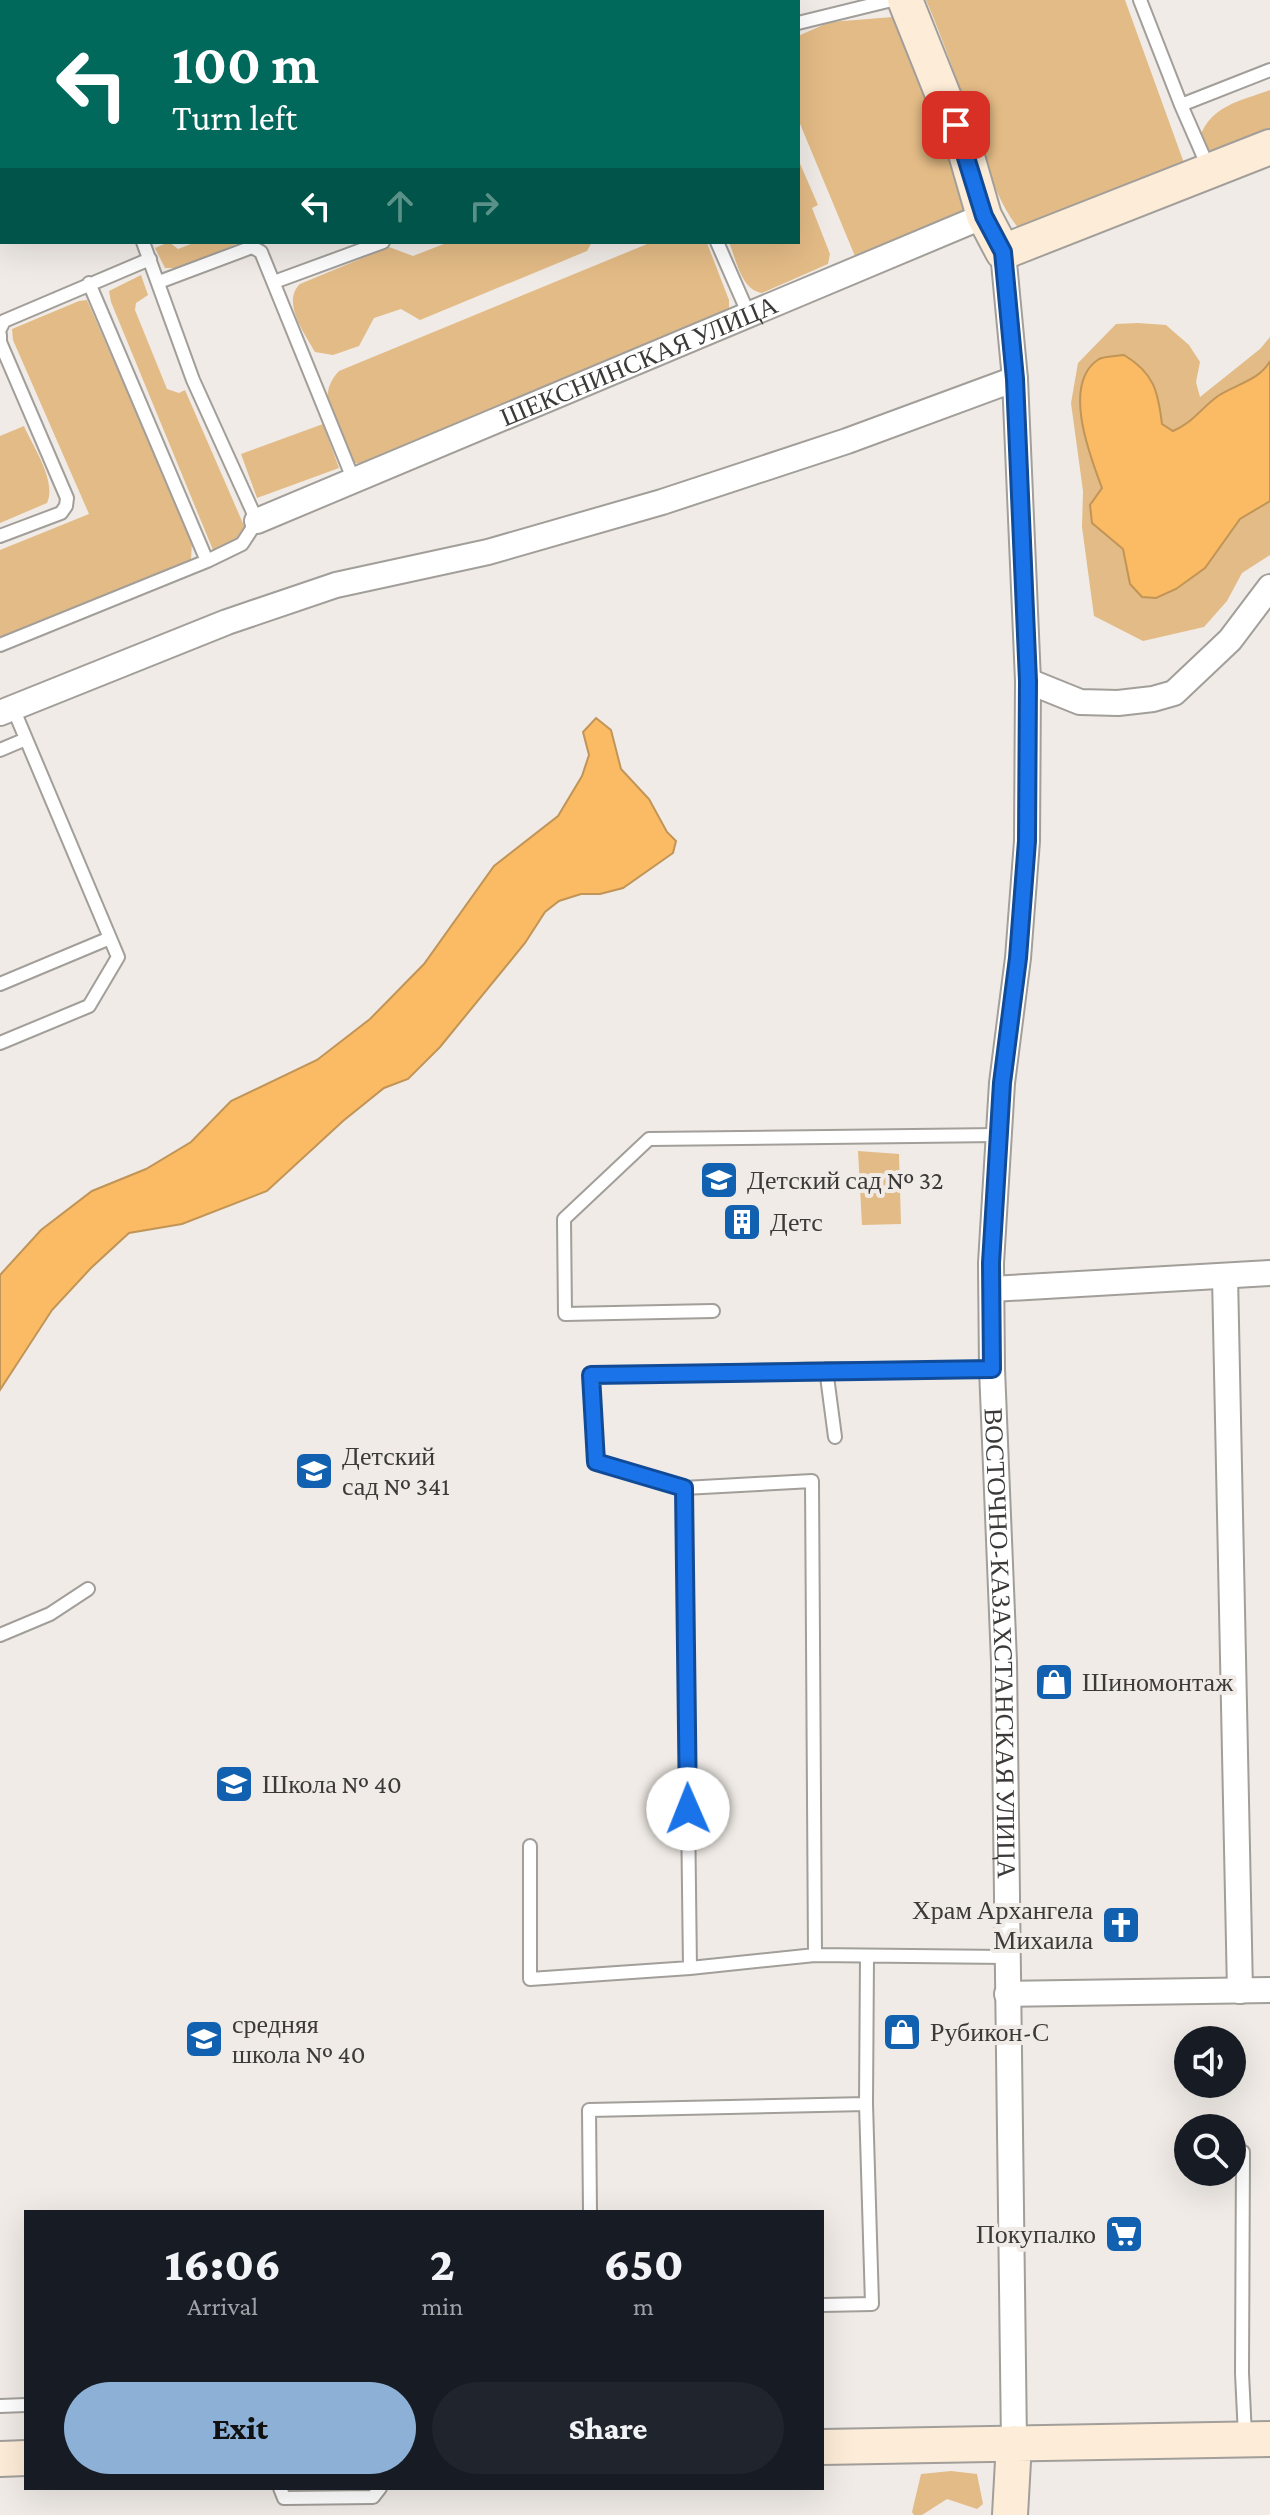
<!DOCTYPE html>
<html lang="en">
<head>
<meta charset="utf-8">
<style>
  body { margin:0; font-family:"Crimson Pro",serif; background:#20242c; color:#f1f3f6; height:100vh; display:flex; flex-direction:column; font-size:30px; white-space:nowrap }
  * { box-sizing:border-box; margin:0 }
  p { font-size:26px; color:#9ea1a6 }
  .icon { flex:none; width:44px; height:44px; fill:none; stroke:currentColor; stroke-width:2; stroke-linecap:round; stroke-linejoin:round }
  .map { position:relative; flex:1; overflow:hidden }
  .details { position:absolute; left:24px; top:2210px; width:800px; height:280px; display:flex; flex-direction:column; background:#171b24; border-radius:0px; box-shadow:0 8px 32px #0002 }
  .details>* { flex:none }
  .banner { position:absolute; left:0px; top:0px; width:800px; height:244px; box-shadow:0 8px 32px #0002; background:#00695c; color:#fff; overflow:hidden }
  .fabs { position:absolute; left:1174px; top:2026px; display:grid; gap:16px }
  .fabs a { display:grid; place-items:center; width:72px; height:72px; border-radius:50%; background:#171b24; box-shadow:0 8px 32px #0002; font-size:40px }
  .pin { position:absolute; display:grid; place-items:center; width:68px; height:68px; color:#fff; margin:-34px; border-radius:16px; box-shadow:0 4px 12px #0006 }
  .me { position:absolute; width:88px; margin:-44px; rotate:359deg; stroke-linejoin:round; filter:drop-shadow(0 0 6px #0008) }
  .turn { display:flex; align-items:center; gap:28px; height:168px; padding:0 40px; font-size:36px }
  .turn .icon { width:104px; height:104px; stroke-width:2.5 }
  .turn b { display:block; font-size:56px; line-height:68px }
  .lanes { display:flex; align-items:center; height:76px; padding:0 40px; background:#0003; justify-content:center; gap:40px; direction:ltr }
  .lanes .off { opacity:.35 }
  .eta { display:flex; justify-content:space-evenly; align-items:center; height:136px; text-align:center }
  .eta b { font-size:48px; font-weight:800; line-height:56px }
  .button { display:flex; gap:16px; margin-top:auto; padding:16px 40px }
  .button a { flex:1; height:92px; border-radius:48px; background:#8db1d6; color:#111; font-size:32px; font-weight:800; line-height:92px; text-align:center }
  .button a+a { background:#20242c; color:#f1f3f6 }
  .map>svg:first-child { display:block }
  .green { fill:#e3bb86 }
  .water { fill:#fabb64; stroke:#c19457; stroke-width:2 }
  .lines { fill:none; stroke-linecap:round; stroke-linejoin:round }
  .lane-casing { stroke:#a29e99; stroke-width:16 }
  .street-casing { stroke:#a29e99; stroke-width:28 }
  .secondary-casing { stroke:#a29e99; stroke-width:38 }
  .lane { stroke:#fff; stroke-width:12 }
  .street { stroke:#fff; stroke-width:24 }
  .secondary { stroke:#fdedd8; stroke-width:34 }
  .route-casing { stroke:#114b97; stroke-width:20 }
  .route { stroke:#1a73e8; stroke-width:14 }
  .labels { text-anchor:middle; stroke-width:8; stroke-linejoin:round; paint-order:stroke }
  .street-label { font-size:26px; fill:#3b3a38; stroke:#f0ebe6 }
  .poi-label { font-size:26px; fill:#3b3a38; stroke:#f0ebe6; text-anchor:start }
</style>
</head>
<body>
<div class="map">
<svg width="1270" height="2515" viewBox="0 0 1270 2515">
  <rect width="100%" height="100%" fill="#f0ebe6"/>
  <path class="green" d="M926 0H1125L1184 163 1020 230C997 202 988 168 976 135 960 89 945 44 926 0Z
    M893 17 903 25 973 212 857 261 798 119V36L830 22Z
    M1270 90V136L1214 155 1206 149 1200 137C1211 105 1241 101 1270 90Z
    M798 159 818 205 812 208 830 254 828 264 762 293C741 290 736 259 729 242H798Z
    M169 242 178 249 196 242H241L180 268H165L155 248Z
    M449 242H592L587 251 420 320 401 309 374 318 359 346 333 355 315 352C305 334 281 302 300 284L389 247 413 256Z
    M652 242 707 243 729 300V312L363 464 353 463 347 455C336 425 314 397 339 371Z
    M141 275 148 295 136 303 135 310 167 389 179 393 185 390 245 528C241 544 228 545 213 550L111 302 109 291Z
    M87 300 192 541 191 560 183 566 0 640V550L89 514 13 340 12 329 79 301Z
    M1138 323 1166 325 1189 345 1200 362 1196 382 1200 397 1260 349 1270 337V555L1242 573 1227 601 1204 627 1143 641 1094 616 1082 527 1083 491 1071 403 1078 363 1116 324Z
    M323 424 339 468 257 498 241 454Z
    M24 426C33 447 57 481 47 503L0 523V436Z
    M858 1151 899 1154 901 1224 862 1225Z
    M951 2471 977 2474 983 2504 977 2509 947 2499 922 2515H914L912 2512 921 2474Z"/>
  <path class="water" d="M1124 355C1154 373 1158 391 1162 424L1173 431C1194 422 1201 408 1218 396 1236 384 1260 380 1270 361V501L1240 519 1205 568 1176 589 1156 598 1142 597 1130 584 1123 549 1092 523 1090 505 1102 488C1090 456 1061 383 1099 359 1105 356 1117 356 1124 355Z
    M596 718 611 730 621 769 649 799 667 832 676 841 673 853 623 888 600 894H581L559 901 545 912 525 943 440 1047 408 1079 384 1088 343 1121 267 1191 182 1224 129 1233 91 1268 52 1310 0 1390V1275L41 1230 92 1191 146 1169 191 1142 231 1101 317 1060 370 1019 424 964 494 866 558 816 582 776 589 755 583 732Z"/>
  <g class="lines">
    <g class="lane-casing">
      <path id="lane" d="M771 0 772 2
        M1140 0 1181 105
        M798 23 892 0
        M0 93 2 92
        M1209 169 1181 105 1270 70
        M717 242 749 315
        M159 282 252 247 261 252 354 481
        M274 282 383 242
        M89 283 207 561
        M0 329 4 321 150 259
        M0 335V342L67 498 66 506 61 513 0 536
        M0 645 207 561 242 544 257 521 193 380 143 242
        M0 750 26 739
        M0 984 110 938
        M0 1043 89 1006 118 957 13 708
        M713 1311 565 1314 564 1219 649 1139 999 1135
        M835 1437 826 1369H992
        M684 1488 596 1462 591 1375 826 1369
        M0 1635 50 1614 88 1589
        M530 1846V1979L690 1968 815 1955 1007 1957
        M690 1968 684 1488 812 1481 815 1955
        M1243 2152 1242 2373 1245 2436
        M590 2212 589 2110 866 2104
        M822 2305 872 2304 866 2104 867 1956
        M0 2406 26 2405
        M280 2488 284 2498 373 2497 380 2488"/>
    </g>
    <g class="street-casing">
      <g id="street">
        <path id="s1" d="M1003 252 1015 379 1028 681 1027 841 1018 958 1002 1083 991 1263 992 1369 1004 1662 1014 2443"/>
        <path id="s2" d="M257 521 984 216"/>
        <path d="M1028 681 1080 702 1118 703 1153 699 1174 693 1230 640 1270 587"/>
        <path d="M0 713 227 622 336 585 488 552 662 502 847 441 1015 379"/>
        <path d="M1225 1276 1240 1991"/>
        <path d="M992 1289 1270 1273"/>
        <path d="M1007 1994 1270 1990"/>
      </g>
    </g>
    <g class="secondary-casing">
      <path id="secondary" d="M905 0 965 150 984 216 1003 252 1270 147
        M822 2447 1270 2439
        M0 2459 26 2458
        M1010 2515 1014 2443"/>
    </g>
    <use href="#lane" class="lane"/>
    <use href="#street" class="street"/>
    <use href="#secondary" class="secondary"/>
  </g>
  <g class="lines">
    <g class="route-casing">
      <path id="route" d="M688 1809 684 1488 596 1462 591 1375 992 1369 991 1263 1002 1083 1018 958 1027 841 1028 681 1015 379 1003 252 984 216 956 125"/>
    </g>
    <use href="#route" class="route"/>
  </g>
  <defs>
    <g id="school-square" transform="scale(2)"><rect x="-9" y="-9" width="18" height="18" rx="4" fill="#1261b0" stroke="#f0ebe6"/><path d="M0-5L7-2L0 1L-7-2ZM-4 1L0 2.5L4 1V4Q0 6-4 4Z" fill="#fff"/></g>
    <g id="building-square" transform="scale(2)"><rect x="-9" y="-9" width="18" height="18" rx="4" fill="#1261b0" stroke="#f0ebe6"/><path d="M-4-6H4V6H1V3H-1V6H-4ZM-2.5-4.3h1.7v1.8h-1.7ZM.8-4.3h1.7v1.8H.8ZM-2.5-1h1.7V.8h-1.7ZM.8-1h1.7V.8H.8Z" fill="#fff"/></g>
    <g id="shop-square" transform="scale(2)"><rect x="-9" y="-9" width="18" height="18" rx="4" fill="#1261b0" stroke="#f0ebe6"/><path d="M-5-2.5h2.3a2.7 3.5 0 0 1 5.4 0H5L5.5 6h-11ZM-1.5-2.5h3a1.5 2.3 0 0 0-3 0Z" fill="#fff"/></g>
    <g id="church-square" transform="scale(2)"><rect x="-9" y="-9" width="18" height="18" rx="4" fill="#1261b0" stroke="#f0ebe6"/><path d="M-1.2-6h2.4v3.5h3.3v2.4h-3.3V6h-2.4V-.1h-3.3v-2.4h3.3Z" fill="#fff"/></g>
    <g id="supermarket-square" transform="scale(2)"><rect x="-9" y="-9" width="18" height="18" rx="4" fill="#1261b0" stroke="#f0ebe6"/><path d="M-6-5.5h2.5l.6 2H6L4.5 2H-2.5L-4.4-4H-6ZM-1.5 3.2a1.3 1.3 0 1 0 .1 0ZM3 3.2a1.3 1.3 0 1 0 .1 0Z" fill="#fff"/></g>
  </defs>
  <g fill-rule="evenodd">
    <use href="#school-square" x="719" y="1180"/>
    <use href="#building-square" x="742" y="1222"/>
    <use href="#school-square" x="314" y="1471"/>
    <use href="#shop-square" x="1054" y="1682"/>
    <use href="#school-square" x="234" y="1784"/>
    <use href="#church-square" x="1121" y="1925"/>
    <use href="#shop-square" x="902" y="2032"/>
    <use href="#school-square" x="204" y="2039"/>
    <use href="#supermarket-square" x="1124" y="2234"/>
  </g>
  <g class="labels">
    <g class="street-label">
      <text dy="9" stroke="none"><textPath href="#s2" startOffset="414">ШЕКСНИНСКАЯ УЛИЦА</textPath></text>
      <text dy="9" stroke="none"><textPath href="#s1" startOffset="1394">ВОСТОЧНО-КАЗАХСТАНСКАЯ УЛИЦА</textPath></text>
    </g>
    <g class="poi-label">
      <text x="747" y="1189">Детский сад № 32</text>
      <text x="770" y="1231">Детс</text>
      <text x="342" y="1465">Детский<tspan x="342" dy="30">сад № 341</tspan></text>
      <text x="1082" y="1691">Шиномонтаж</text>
      <text x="262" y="1793">Школа № 40</text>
      <text x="1093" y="1919" text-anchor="end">Храм Архангела<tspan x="1093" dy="30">Михаила</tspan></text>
      <text x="232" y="2033">средняя<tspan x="232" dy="30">школа № 40</tspan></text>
      <text x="930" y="2041">Рубикон-С</text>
      <text x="1096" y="2243" text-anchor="end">Покупалко</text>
    </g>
  </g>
</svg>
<div class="fabs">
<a><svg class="icon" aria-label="sound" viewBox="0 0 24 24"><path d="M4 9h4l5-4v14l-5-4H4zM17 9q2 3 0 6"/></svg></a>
<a><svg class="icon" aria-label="search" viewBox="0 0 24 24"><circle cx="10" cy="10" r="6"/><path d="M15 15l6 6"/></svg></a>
</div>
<div class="pin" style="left:956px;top:125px;background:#d93025"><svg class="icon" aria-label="arrive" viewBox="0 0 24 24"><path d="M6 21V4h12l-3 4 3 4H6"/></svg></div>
<svg class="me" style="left:688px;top:1809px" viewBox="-20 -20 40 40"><circle r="19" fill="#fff"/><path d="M0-13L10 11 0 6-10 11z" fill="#1a73e8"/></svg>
<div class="banner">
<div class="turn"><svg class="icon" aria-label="left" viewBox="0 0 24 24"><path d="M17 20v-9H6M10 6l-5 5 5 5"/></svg><div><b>100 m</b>Turn left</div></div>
<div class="lanes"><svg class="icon" aria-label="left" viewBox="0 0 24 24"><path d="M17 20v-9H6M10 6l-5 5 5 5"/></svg><svg class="icon off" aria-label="ahead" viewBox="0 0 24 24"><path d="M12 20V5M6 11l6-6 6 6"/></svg><svg class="icon off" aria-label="right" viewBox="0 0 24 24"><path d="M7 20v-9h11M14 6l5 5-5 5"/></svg></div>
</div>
<section class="details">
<div class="eta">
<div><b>16:06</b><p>Arrival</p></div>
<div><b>2</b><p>min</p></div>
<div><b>650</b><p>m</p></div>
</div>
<div class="button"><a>Exit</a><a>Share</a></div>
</section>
</div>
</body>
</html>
